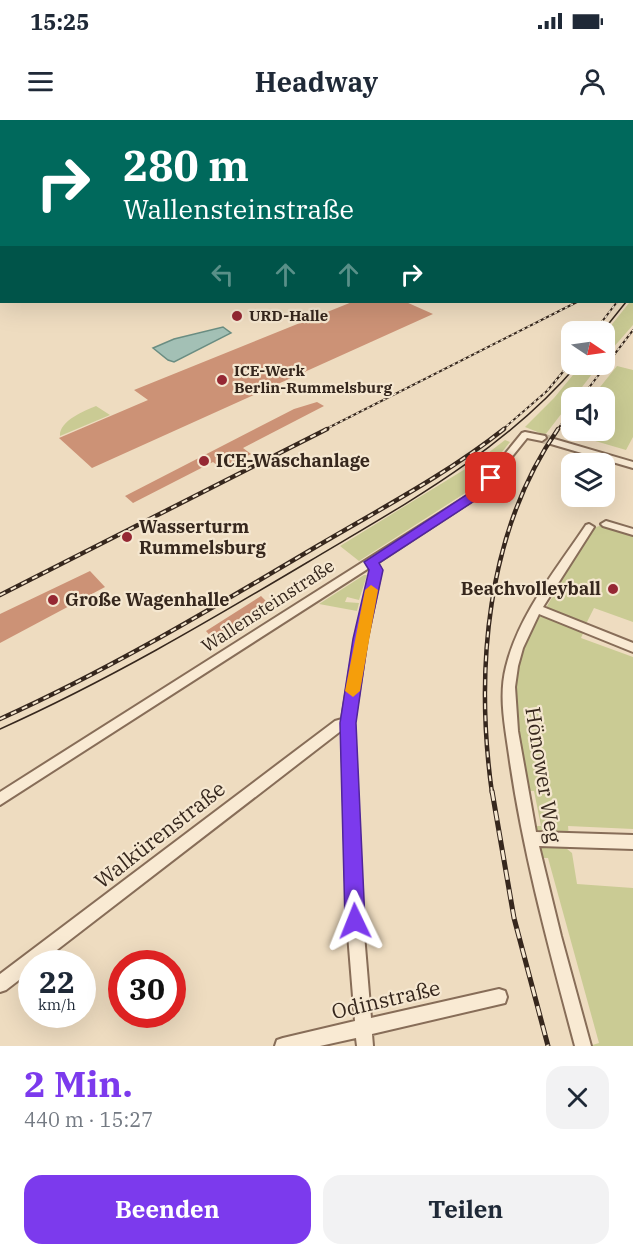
<!DOCTYPE html>
<html lang="de">
<head>
<meta charset="utf-8">
<style>
  body { margin:0; font-family:"IBM Plex Serif",serif; background:#f2f2f3; color:#1f2937; height:100vh; display:flex; flex-direction:column; font-size:22px; white-space:nowrap }
  * { box-sizing:border-box; margin:0 }
  p { font-size:20px; color:#747a83 }
  .icon { flex:none; width:33px; height:33px; fill:none; stroke:currentColor; stroke-width:2; stroke-linecap:round; stroke-linejoin:round }
  .map { position:relative; height:926px; overflow:hidden }
  .drawer { display:flex; flex-direction:column; background:#fff; flex:1 }
  .drawer>* { flex:none }
  .hud { position:absolute; left:0px; top:0px; width:633px; height:183px; box-shadow:0 6px 24px #0002; background:#00695c; color:#fff; overflow:hidden }
  .needle { width:39px; rotate:103deg }
  .tools { position:absolute; left:561px; top:201px; display:grid; gap:12px }
  .tools a { display:grid; place-items:center; width:54px; height:54px; border-radius:12px; background:#fff; box-shadow:0 6px 24px #0002; font-size:30px }
  .speed { position:absolute; left:18px; top:830px; display:flex; gap:12px; font-size:30px; font-weight:700; text-align:center }
  .speed>* { display:grid; place-content:center; width:78px; height:78px; border-radius:50%; background:#fff; box-shadow:0 6px 24px #0002; line-height:1 }
  .speed small { font-size:15px; font-weight:400 }
  .speed .limit { border:9px solid #d22; background:#fff; color:#111 }
  .pin { position:absolute; display:grid; place-items:center; width:51px; height:51px; color:#fff; margin:-26px; border-radius:12px; box-shadow:0 3px 9px #0006 }
  .me { position:absolute; width:66px; margin:-33px; rotate:358deg; stroke-linejoin:round; filter:drop-shadow(0 0 4px #0008) }
  .turn { display:flex; align-items:center; gap:21px; height:126px; padding:0 24px; font-size:27px }
  .turn .icon { width:78px; height:78px; stroke-width:2.5 }
  .turn b { display:block; font-size:42px; line-height:51px }
  .lanes { display:flex; align-items:center; height:57px; padding:0 24px; background:#0003; justify-content:center; gap:30px; direction:ltr }
  .lanes .off { opacity:.35 }
  .round { display:grid; place-items:center; flex:none; width:63px; height:63px; border-radius:18px; background:#f2f2f3 }
  .overview { display:flex; align-items:center; justify-content:space-between; height:102px; padding:0 24px }
  h1 { font-size:36px; font-weight:700; line-height:45px; color:#7c3aed }
  .button { display:flex; gap:12px; margin-top:auto; padding:12px 24px }
  .button a { flex:1; height:69px; border-radius:18px; background:#7c3aed; color:#fff; font-size:24px; font-weight:700; line-height:69px; text-align:center }
  .button a+a { background:#f2f2f3; color:#1f2937 }
  .status { display:flex; justify-content:space-between; align-items:center; height:42px; padding:0 30px; background:#fff; direction:ltr }
  .status svg { height:16px; fill:currentColor }
  header { display:flex; justify-content:space-between; align-items:center; height:78px; padding:0 24px; background:#fff; font-size:27px; font-weight:700 }
  .map>svg:first-child { display:block }
  .green { fill:#cacb94 }
  .water { fill:#a3c0b5; stroke:#6a8d82; stroke-width:1.5 }
  .building { fill:#cc9276 }
  .lines { fill:none; stroke-linecap:round; stroke-linejoin:round }
  .minor-tunnel { stroke:#c9b89f; stroke-width:10; stroke-dasharray:10 4.5; stroke-linecap:butt }
  .minor-casing { stroke:#876d58; stroke-width:4 }
  .major-casing { stroke:#543b2d; stroke-width:2 }
  .minor { fill:#f9ead3; fill-rule:evenodd }
  .major { fill:#f1cd97; fill-rule:evenodd }
  .tram { stroke:#36271d; stroke-width:1.5 }
  .rail-far2-casing { stroke:#36271d; stroke-width:2 }
  .rail-far1-casing { stroke:#36271d; stroke-width:4.5 }
  .rail-casing { stroke:#36271d; stroke-width:5 }
  .rail-far2 { stroke:#f5e7d0; stroke-width:1.5; stroke-dasharray:3; stroke-linecap:butt }
  .rail-far1 { stroke:#f5e7d0; stroke-width:2; stroke-dasharray:6; stroke-linecap:butt }
  .rail { stroke:#f5e7d0; stroke-width:3; stroke-dasharray:10; stroke-linecap:butt }
  .route { fill:#7c3aed; stroke:#51269a; stroke-width:1.5 }
  .slow { fill:#f59e0b }
  .poi-dot { fill:#952833; stroke:#f5e7d0; stroke-width:2 }
  .labels { text-anchor:middle; stroke-width:4.5; stroke-linejoin:round; paint-order:stroke }
  .far-poi-label { font-size:15px; font-weight:bold; fill:#36271d; stroke:#f5e7d0; text-anchor:start }
  .poi-label { font-size:18px; font-weight:bold; fill:#36271d; stroke:#f5e7d0; text-anchor:start }
  .street-label { font-size:18px; fill:#36271d; stroke:#f5e7d0 }
  .near-street-label { font-size:21px; fill:#36271d; stroke:#f5e7d0 }
</style>
</head>
<body>
<div class="status"><b>15:25</b><svg viewBox="0 0 49 12"><path d="M0 12V9h3v3zM5 12V6h3v6zM10 12V3h3v9zM15 12V0h3v12zM26 1h20v11H26zM47 4h2v5h-2z"/></svg></div>
<header><svg class="icon" aria-label="menu" viewBox="0 0 24 24"><path d="M4 6h16M4 12h16M4 18h16"/></svg>Headway<svg class="icon" aria-label="person" viewBox="0 0 24 24"><circle cx="12" cy="8" r="4"/><path d="M4 21q1-7 8-7t8 7"/></svg></header>
<div class="map">
<svg width="633" height="926" viewBox="0 0 633 926">
  <rect width="100%" height="100%" fill="#eedcc0"/>
  <path class="green" d="M633 178V205L605 237V213Z
    M582 244 599 245 545 315 525 307 554 278Z
    M617 246 633 250V317L626 330 568 313 571 308 572 310H604V278L592 277Z
    M96 286 110 295 60 316C59 301 84 291 96 286Z
    M505 320 510 322 473 368 359 441 340 426 475 343Z
    M602 405 633 415V502L594 488 587 502 583 504 546 488 591 409Z
    M364 455H367L359 480 347 477 345 482 359 483 357 491 319 484Z
    M545 495 584 511 581 518 633 537V709L568 706 569 717 539 715 532 706H541L534 671H526C517 611 504 550 538 496Z
    M561 724 572 733 577 764 633 768V926H589L599 923 548 738H540L539 728Z"/>
  <path class="water" d="M274 0H495L496 1H262Z
    M223 207 231 213 174 242 168 240 153 228 174 219Z"/>
  <path class="building" d="M352 182H406L433 194 92 348 59 318 148 280 134 270Z
    M317 282 324 286 243 328 251 334 222 349 213 342 133 383 125 376 294 289Z
    M90 451 105 467 0 523V494Z
    M261 476 275 490 227 519 222 513 213 519 206 511Z"/>
  <g class="lines">
    <path class="minor-tunnel" d="M542 318 554 322"/>
    <g class="minor-casing">
      <path id="minor" d="M525 312 545 316 546 318 542 321 527 318 481 375 377 443 381 450 367 519 354 603 363 802 371 898 499 869 505 871 507 877 505 883 372 914 373 926H357L356 918 320 926H275L277 920 283 918 355 901 347 802 342 610 40 843H32V850L6 870 0 872V854L335 601 342 599 355 519 371 450 369 448 0 685V672L475 371 522 313Z
        M554 319 633 342V348L551 324V320Z
        M606 401 633 409V415L603 406 601 404Z
        M589 404 594 407 543 487 633 523V532L539 494 523 528 518 546 515 567 518 611 536 712 633 715V729L539 726 561 816 591 926H575C550 832 524 738 510 642 506 611 498 578 506 547 519 494 556 450 586 405Z"/>
    </g>
    <g class="major-casing">
      <path id="major" d="M632 14H633V18H632Z
        M0 93H2L0 98Z"/>
    </g>
    <use href="#minor" class="minor"/>
    <use href="#major" class="major"/>
    <path class="tram" d="M602 212 626 182
      M0 609C107 561 207 502 308 442 405 384 504 331 578 244"/>
    <g class="rail-far2-casing">
      <path id="rail-far2" d="M594 212 617 182
        M581 278 633 210
        M324 310 577 182
        M502 310 547 271 572 241
        M557 310 572 290"/>
    </g>
    <g class="rail-far1-casing">
      <path id="rail-far1" d="M0 475 327 309
        M0 599C111 549 214 487 319 425 382 388 447 354 504 309
        M492 673C475 551 486 412 558 309"/>
    </g>
    <g class="rail-casing">
      <path id="rail" d="M492 671 514 798 548 926"/>
    </g>
    <use href="#rail-far2" class="rail-far2"/>
    <use href="#rail-far1" class="rail-far1"/>
    <use href="#rail" class="rail"/>
  </g>
  <path class="route" d="M491 354 497 358 482 376 379 443 383 450 368 519 356 603 365 801 362 808 355 811 348 808 345 801 340 603 353 519 369 450 364 442 474 370Z"/>
  <path class="slow" d="M371 465 378 470 360 571 353 577 345 571 365 470Z"/>
  <g class="poi-dot">
    <circle cx="237" cy="196" r="6"/>
    <circle cx="222" cy="260" r="6"/>
    <circle cx="204" cy="341" r="6"/>
    <circle cx="127" cy="417" r="6"/>
    <circle cx="613" cy="469" r="6"/>
    <circle cx="53" cy="480" r="6"/>
  </g>
  <g class="labels">
    <g class="far-poi-label">
      <text x="249" y="201">URD-Halle</text>
      <text x="234" y="256">ICE-Werk<tspan x="234" dy="17">Berlin-Rummelsburg</tspan></text>
    </g>
    <g class="poi-label">
      <text x="216" y="347">ICE-Waschanlage</text>
      <text x="139" y="413">Wasserturm<tspan x="139" dy="21">Rummelsburg</tspan></text>
      <text x="601" y="475" text-anchor="end">Beachvolleyball</text>
      <text x="65" y="486">Große Wagenhalle</text>
    </g>
    <g class="street-label">
      <text transform="translate(268 486) rotate(-33)" y="6">Wallensteinstraße</text>
    </g>
    <g class="near-street-label">
      <text transform="translate(543 655) rotate(81)" y="7">Hönower Weg</text>
      <text transform="translate(160 715) rotate(-38)" y="7">Walkürenstraße</text>
      <text transform="translate(386 880) rotate(-13)" y="7">Odinstraße</text>
    </g>
  </g>
</svg>
<div class="tools">
<a><svg class="needle" viewBox="-14 -14 28 28"><path d="M0-13l5 13h-10z" fill="#e53935"/><path d="M0 13l5-13h-10z" fill="#747a83"/></svg></a>
<a><svg class="icon" aria-label="sound" viewBox="0 0 24 24"><path d="M4 9h4l5-4v14l-5-4H4zM17 9q2 3 0 6"/></svg></a>
<a><svg class="icon" aria-label="layers" viewBox="0 0 24 24"><path d="M12 4l9 5-9 5-9-5zM3 14l9 5 9-5"/></svg></a>
</div>
<div class="speed"><div>22<small>km/h</small></div><div class="limit">30</div></div>
<div class="pin" style="left:491px;top:358px;background:#d93025"><svg class="icon" aria-label="arrive" viewBox="0 0 24 24"><path d="M6 21V4h12l-3 4 3 4H6"/></svg></div>
<svg class="me" style="left:355px;top:801px" viewBox="-20 -20 40 40"><path d="M0-17L14 15 0 8-14 15z" fill="#7c3aed" stroke="#fff" stroke-width="4"/></svg>
<div class="hud">
<div class="turn"><svg class="icon" aria-label="right" viewBox="0 0 24 24"><path d="M7 20v-9h11M14 6l5 5-5 5"/></svg><div><b>280 m</b>Wallensteinstraße</div></div>
<div class="lanes"><svg class="icon off" aria-label="left" viewBox="0 0 24 24"><path d="M17 20v-9H6M10 6l-5 5 5 5"/></svg><svg class="icon off" aria-label="ahead" viewBox="0 0 24 24"><path d="M12 20V5M6 11l6-6 6 6"/></svg><svg class="icon off" aria-label="ahead" viewBox="0 0 24 24"><path d="M12 20V5M6 11l6-6 6 6"/></svg><svg class="icon" aria-label="right" viewBox="0 0 24 24"><path d="M7 20v-9h11M14 6l5 5-5 5"/></svg></div>
</div>
</div>
<section class="drawer">
<div class="overview"><div><h1>2 Min.</h1><p>440 m · 15:27</p></div><a class="round"><svg class="icon" aria-label="close" viewBox="0 0 24 24"><path d="M6 6l12 12M18 6L6 18"/></svg></a></div>
<div class="button"><a>Beenden</a><a>Teilen</a></div>
</section>
</body>
</html>
